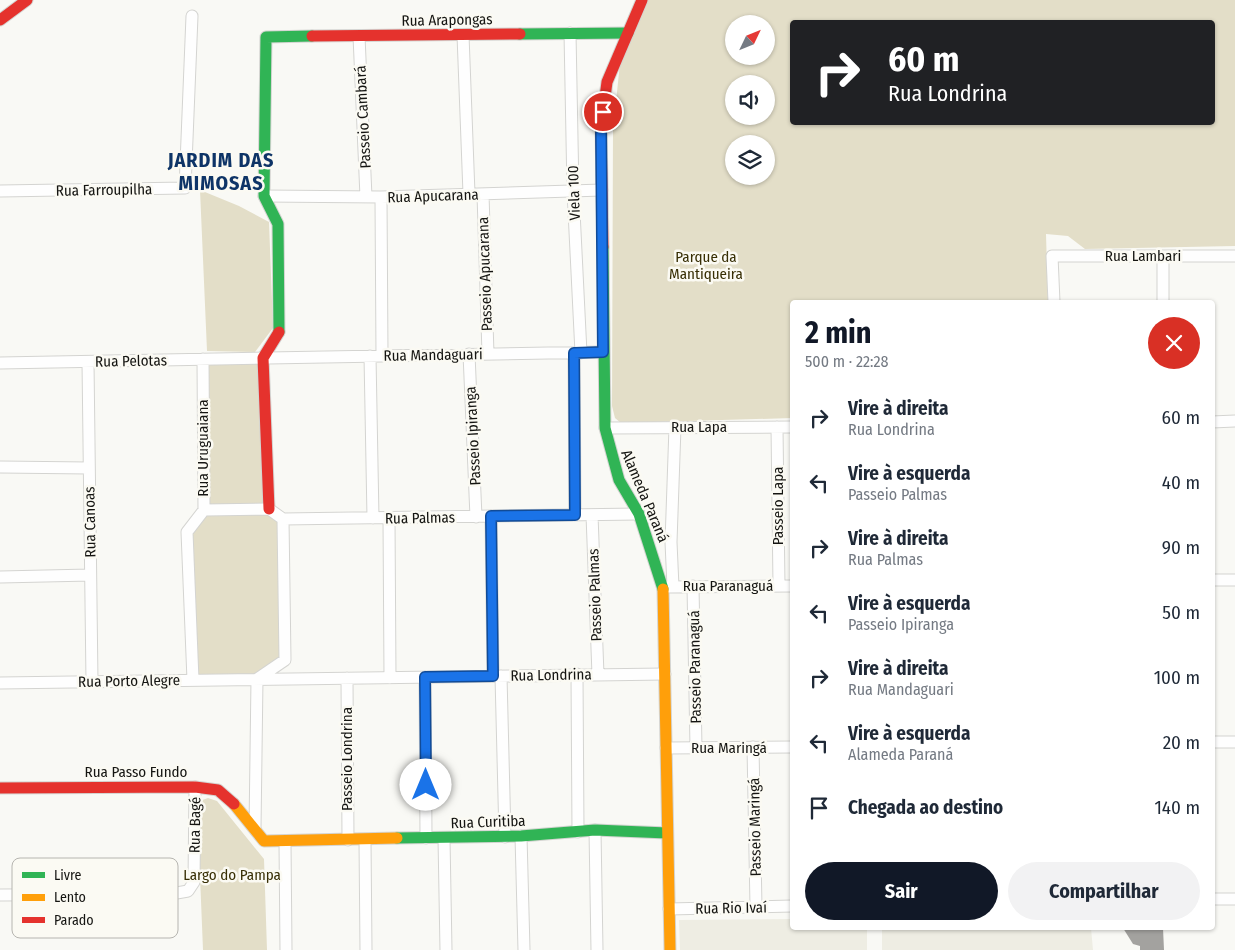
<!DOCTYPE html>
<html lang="pt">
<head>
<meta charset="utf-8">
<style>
  body { margin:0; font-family:"Fira Sans Condensed",sans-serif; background:#f2f2f3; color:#1f2937; height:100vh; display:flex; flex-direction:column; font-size:19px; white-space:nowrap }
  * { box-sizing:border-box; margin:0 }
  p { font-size:16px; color:#747a83 }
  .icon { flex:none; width:28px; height:28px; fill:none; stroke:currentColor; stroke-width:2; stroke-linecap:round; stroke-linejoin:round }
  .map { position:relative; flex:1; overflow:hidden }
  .details { position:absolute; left:790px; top:300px; width:425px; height:630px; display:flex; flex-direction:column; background:#fff; border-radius:5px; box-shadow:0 1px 4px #0004 }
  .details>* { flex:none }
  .banner { position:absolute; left:790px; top:20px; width:425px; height:105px; border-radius:5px; box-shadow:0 1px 4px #0004; background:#202124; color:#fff; overflow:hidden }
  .needle { width:32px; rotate:47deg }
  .buttons { position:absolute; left:725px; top:15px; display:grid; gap:10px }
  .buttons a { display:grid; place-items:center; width:50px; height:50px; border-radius:50%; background:#fff; box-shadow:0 1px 4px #0004; font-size:25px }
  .pin { position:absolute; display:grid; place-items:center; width:42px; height:42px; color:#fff; margin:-21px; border:2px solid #fff; border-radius:50%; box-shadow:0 1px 5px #0007 }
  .me { position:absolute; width:55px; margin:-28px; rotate:0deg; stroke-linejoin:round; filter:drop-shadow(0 0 4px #0008) }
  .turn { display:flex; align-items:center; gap:18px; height:105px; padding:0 15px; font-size:22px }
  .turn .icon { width:65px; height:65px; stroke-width:2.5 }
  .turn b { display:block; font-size:35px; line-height:42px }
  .round { display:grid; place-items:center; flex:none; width:52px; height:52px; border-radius:26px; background:#f2f2f3 }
  .overview { display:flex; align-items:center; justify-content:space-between; height:85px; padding:0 15px }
  h1 { font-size:30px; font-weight:700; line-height:38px; color:#111827 }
  .action { display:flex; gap:10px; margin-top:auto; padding:10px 15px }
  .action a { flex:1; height:58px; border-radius:30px; background:#111827; color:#fff; font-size:20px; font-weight:700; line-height:58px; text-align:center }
  .action a+a { background:#f2f2f3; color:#1f2937 }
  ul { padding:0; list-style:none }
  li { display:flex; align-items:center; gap:15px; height:65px; padding:0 15px }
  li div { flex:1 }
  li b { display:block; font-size:19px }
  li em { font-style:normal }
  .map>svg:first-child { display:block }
  .built { fill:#eeede3 }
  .green { fill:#e3dec8; fill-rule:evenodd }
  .building { fill:#a3a29f }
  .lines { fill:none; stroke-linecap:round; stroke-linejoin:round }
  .street-casing { stroke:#d4d4d1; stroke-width:13 }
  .fast-casing { stroke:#d4d4d1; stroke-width:13 }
  .slow-casing { stroke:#d4d4d1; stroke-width:13 }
  .jam-casing { stroke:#d4d4d1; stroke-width:13 }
  .street { stroke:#fefefe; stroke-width:11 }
  .fast { stroke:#30b455; stroke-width:11 }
  .slow { stroke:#ff9f0a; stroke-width:11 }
  .jam { stroke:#e5322d; stroke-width:11 }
  .route-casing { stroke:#114b97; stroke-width:12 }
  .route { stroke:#1a73e8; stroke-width:9 }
  .labels { text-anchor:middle; stroke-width:5; stroke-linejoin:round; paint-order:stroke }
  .street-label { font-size:15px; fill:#151512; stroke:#fbfaf3 }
  .park-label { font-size:15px; fill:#382f05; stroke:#fbfaf3 }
  .district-label { font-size:20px; font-weight:bold; letter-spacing:1px; fill:#0e3467; stroke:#fbfaf3 }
  .key { fill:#fbfaf3; stroke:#b6b5b0; stroke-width:1 }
  .key-label { font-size:14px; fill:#151512 }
</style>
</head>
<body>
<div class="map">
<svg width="1235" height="950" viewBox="0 0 1235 950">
  <rect width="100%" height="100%" fill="#f9f9f5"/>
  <path class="built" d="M792 919V928H867V950H680L679 920Z
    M882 928H1091L1093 950H882Z"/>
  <path class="green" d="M646 0H1235V246L1085 249 1068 236 1046 234 1048 302H792V418L621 423 615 418 612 406 613 131 620 63ZM792 22H1212V122H792ZM734 24H766V56H734ZM734 84H766V116H734ZM734 144H766V176H734Z
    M200 190 239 206 269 222 273 328 255 352 207 351Z
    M259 361 265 506H207L208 364Z
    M267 512 280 521 282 657 255 675 197 677 192 534 204 513Z
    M208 798 217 801 264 859 267 950H203L197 802Z"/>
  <path class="building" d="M1123 928H1163L1164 950H1140V946L1133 944Z"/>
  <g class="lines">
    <g class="street-casing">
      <path id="street" d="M570 33 573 191 581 353
        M463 35 469 194
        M359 36 366 197
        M0 191 185 188 192 16
        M483 194 488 354
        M264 196 381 197 602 190
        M381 197 382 356
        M1163 257V302
        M1054 302 1052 256H1235
        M574 353 575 515
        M469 354 476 517
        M370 356 373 518
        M88 362 92 682
        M0 363 603 352
        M1212 422 1235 421
        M777 427 779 586
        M605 428 792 427
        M0 467 89 468
        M204 510 269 509 283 519 639 514
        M592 515 598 675
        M491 516 493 676
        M389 518 390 678
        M0 577 90 575
        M1212 580H1235
        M693 586 696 748
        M667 587 792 586
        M673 587 671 542 675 427
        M577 674 578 832
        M501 676 505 837
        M425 677 426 838
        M347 678 348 840
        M193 680 187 532 204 510 203 359
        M0 683 665 674
        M1212 742H1235
        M753 747 756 907
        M666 748 792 747
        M255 829 257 679 285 660 283 519
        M595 830 597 950
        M521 836 524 950
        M444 838 446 950
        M365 840 366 950
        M285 842 286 950
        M0 895 171 894 188 891 194 882 195 787
        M1212 899H1235
        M669 909 792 906"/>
    </g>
    <g class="fast-casing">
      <path id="fast" d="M520 34 628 33
        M603 247 605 428 619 480 639 514 663 589
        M279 332 278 224 264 196 266 37 312 36
        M397 838 521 836 595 830 667 833"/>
    </g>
    <g class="slow-casing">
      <path id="slow" d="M663 589 670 950
        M234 804 264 841 397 838"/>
    </g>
    <g class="jam-casing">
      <path id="jam" d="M0 20 27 0
        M312 36 520 34
        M603 247 601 127 607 82 642 0
        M269 509 263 358 279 332
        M0 788 195 787 218 790 234 804"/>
    </g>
    <use href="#street" class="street"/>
    <use href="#fast" class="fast"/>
    <use href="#slow" class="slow"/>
    <use href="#jam" class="jam"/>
  </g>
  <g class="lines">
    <g class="route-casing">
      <path id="route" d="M426 785 425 677 493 676 491 516 575 515 574 353 603 352 601 127 603 112"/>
    </g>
    <use href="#route" class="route"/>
  </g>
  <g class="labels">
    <g class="street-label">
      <text transform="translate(447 20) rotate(-1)" y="5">Rua Arapongas</text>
      <text transform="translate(363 117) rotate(-93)" y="5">Passeio Cambará</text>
      <text transform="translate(104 190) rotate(-1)" y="5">Rua Farroupilha</text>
      <text transform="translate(574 193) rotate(-92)" y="5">Viela 100</text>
      <text transform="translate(433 196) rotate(-2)" y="5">Rua Apucarana</text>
      <text x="1143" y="261">Rua Lambari</text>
      <text transform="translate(485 274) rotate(-92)" y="5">Passeio Apucarana</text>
      <text transform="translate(433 355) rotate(-1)" y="5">Rua Mandaguari</text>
      <text transform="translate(131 361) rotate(-1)" y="5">Rua Pelotas</text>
      <text x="699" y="432">Rua Lapa</text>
      <text transform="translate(473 436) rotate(-93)" y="5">Passeio Ipiranga</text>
      <text transform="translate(203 448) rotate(-90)" y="5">Rua Uruguaiana</text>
      <text transform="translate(645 496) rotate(67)" y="5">Alameda Paraná</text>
      <text transform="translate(778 506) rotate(-90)" y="5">Passeio Lapa</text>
      <text transform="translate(420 518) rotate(-1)" y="5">Rua Palmas</text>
      <text transform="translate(90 522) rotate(-91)" y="5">Rua Canoas</text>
      <text x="728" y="591">Rua Paranaguá</text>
      <text transform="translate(595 595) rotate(-92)" y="5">Passeio Palmas</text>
      <text transform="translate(695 667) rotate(-91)" y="5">Passeio Paranaguá</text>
      <text transform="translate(551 675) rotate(-1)" y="5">Rua Londrina</text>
      <text transform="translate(129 681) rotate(-1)" y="5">Rua Porto Alegre</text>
      <text x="729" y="753">Rua Maringá</text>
      <text transform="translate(347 759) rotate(-90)" y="5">Passeio Londrina</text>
      <text x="136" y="777">Rua Passo Fundo</text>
      <text transform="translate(488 822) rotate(-2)" y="5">Rua Curitiba</text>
      <text transform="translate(195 825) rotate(-89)" y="5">Rua Bagé</text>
      <text transform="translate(755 827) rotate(-91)" y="5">Passeio Maringá</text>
      <text transform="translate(731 908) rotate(-1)" y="5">Rua Rio Ivaí</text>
    </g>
    <g class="park-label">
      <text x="706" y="262">Parque da<tspan x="706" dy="17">Mantiqueira</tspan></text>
      <text x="232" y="880">Largo do Pampa</text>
    </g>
    <g class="district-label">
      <text x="221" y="167">JARDIM DAS<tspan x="221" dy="23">MIMOSAS</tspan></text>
    </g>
  </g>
  <rect x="12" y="858" width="166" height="80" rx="8" class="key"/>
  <rect x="22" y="872" width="23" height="6" fill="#30b455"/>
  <rect x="22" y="894" width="23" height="7" fill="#ff9f0a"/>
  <rect x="22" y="917" width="23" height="6" fill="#e5322d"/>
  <g class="key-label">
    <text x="54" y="880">Livre</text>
    <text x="54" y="902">Lento</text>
    <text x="54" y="925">Parado</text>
  </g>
</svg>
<div class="buttons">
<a><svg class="needle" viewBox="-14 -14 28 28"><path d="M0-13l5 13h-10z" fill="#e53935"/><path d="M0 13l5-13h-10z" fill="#747a83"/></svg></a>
<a><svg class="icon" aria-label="sound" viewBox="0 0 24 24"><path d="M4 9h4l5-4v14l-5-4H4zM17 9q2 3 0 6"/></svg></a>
<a><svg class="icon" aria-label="layers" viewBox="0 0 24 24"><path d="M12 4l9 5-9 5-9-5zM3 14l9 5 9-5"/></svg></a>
</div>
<div class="pin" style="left:603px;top:112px;background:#d93025"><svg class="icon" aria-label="arrive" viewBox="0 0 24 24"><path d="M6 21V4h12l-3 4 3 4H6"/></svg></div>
<svg class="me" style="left:426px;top:785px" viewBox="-20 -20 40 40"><circle r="19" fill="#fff"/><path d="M0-13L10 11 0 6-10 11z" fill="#1a73e8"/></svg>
<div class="banner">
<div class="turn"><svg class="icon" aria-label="right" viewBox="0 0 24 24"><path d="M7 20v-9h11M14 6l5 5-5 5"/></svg><div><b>60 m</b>Rua Londrina</div></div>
</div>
<section class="details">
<div class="overview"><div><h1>2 min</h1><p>500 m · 22:28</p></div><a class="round" style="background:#d93025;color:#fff"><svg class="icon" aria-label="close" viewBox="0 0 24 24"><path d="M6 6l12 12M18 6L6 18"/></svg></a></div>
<ul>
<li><svg class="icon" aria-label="right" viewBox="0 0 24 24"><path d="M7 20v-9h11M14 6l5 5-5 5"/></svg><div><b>Vire à direita</b><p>Rua Londrina</p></div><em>60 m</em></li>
<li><svg class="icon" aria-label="left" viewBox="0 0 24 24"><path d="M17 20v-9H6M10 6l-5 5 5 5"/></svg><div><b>Vire à esquerda</b><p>Passeio Palmas</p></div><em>40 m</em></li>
<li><svg class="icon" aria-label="right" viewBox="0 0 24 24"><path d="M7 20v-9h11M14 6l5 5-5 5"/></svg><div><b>Vire à direita</b><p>Rua Palmas</p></div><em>90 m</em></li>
<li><svg class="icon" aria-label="left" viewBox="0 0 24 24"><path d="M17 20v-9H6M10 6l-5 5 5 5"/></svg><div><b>Vire à esquerda</b><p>Passeio Ipiranga</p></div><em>50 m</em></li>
<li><svg class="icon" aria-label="right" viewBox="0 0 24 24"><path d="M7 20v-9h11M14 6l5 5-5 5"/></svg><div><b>Vire à direita</b><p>Rua Mandaguari</p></div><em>100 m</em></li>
<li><svg class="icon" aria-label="left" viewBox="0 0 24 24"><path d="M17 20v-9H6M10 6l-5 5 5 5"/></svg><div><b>Vire à esquerda</b><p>Alameda Paraná</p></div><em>20 m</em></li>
<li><svg class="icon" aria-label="arrive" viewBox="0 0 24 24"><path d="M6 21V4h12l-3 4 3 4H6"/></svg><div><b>Chegada ao destino</b></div><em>140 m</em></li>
</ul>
<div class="action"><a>Sair</a><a>Compartilhar</a></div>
</section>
</div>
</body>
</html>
